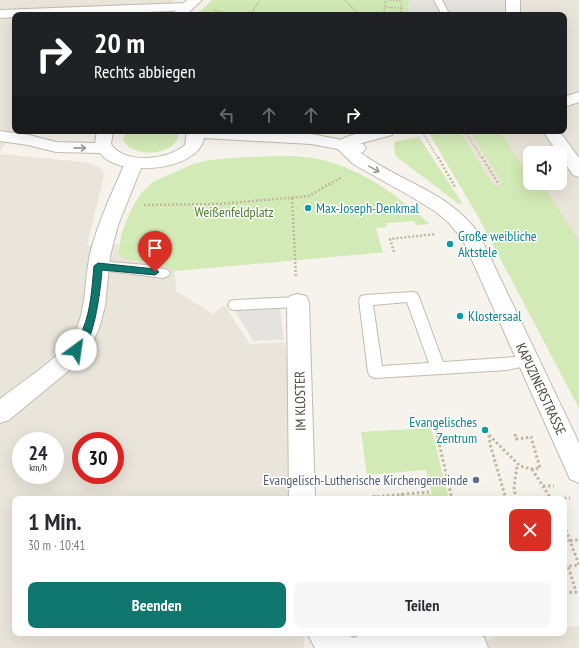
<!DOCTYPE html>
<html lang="de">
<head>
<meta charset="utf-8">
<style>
  body { margin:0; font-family:"PT Sans Narrow",sans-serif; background:#f7f7f7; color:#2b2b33; height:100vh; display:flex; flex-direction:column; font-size:15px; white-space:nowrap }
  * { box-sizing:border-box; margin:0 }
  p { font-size:13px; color:#7c7c81 }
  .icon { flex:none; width:22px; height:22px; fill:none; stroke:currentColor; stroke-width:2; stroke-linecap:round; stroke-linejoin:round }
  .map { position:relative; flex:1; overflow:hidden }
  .sheet { position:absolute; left:12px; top:496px; width:555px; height:140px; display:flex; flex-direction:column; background:#fff; border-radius:8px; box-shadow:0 4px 16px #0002 }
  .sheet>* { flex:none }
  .top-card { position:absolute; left:12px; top:12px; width:555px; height:122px; border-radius:8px; box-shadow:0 4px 16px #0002; background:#202124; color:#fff; overflow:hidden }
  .controls { position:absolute; left:523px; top:146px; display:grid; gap:8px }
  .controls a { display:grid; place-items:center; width:44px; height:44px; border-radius:8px; background:#fff; box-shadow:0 4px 16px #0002; font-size:20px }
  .speed { position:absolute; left:12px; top:432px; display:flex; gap:8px; font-size:20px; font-weight:700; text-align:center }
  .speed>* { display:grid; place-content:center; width:52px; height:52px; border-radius:50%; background:#fff; box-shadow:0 4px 16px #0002; line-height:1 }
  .speed small { font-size:10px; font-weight:400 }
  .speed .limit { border:6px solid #d22; background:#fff; color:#111 }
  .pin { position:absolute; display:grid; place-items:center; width:34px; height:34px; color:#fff; margin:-41px -17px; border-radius:50% 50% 50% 0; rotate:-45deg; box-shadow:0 0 4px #0007 }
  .pin .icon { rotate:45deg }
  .me { position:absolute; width:44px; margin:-22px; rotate:31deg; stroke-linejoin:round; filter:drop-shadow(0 0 3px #0008) }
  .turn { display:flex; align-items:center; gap:14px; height:84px; padding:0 16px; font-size:18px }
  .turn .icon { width:52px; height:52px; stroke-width:2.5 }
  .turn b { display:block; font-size:28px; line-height:34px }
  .lanes { display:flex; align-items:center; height:38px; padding:0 16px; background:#0003; justify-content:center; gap:20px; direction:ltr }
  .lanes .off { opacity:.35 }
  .round { display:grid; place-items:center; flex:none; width:42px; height:42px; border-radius:8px; background:#f7f7f7 }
  .headline { display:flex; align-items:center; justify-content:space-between; height:68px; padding:0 16px }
  h1 { font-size:24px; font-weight:600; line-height:30px }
  .action { display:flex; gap:8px; margin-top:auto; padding:8px 16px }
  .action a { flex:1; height:46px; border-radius:8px; background:#0f766e; color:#fff; font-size:16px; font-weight:600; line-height:46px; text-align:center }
  .action a+a { background:#f7f7f7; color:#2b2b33 }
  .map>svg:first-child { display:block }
  .residential { fill:#eae5da; fill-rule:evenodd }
  .industrial { fill:#e6e2dd }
  .green { fill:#d2eab5 }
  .parking { fill:#e5e3e0 }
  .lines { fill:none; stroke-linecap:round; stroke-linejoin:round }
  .service-casing { stroke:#c2bbae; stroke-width:2 }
  .minor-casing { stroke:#c2bbae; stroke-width:2 }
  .tertiary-casing { stroke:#c2bbae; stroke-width:2 }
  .path-far2 { stroke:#c4b79f; stroke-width:1.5; stroke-dasharray:1.5 1.5; stroke-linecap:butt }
  .path-far1 { stroke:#c4b79f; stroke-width:2.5; stroke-dasharray:2 2; stroke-linecap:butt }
  .path { stroke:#c4b79f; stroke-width:3; stroke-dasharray:2.5 2.5; stroke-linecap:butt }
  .service { fill:#fff; fill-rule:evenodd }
  .minor { fill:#fff; fill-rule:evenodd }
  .tertiary { fill:#fff; fill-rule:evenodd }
  .oneway { stroke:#9c9892 }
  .route { fill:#0f766e; stroke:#0a4d48 }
  .culture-dot { fill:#0f9aa8; stroke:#fff; stroke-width:1.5 }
  .service-dot { fill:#5c6f8a; stroke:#fff; stroke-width:1.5 }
  .labels { text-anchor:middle; stroke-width:3; stroke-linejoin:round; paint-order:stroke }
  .culture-label { font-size:14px; fill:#0d838f; stroke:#fff; text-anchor:start }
  .park-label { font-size:14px; fill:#4a7f2a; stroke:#fff }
  .street-label { font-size:14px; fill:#4b4439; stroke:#fff }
  .service-label { font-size:14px; fill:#4e5e75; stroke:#fff; text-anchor:end }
</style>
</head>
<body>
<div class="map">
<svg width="579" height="648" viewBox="0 0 579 648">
  <rect width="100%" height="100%" fill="#f6f3ec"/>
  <path class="residential" d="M0 0H175L160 15H15V131L0 151Z
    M506 0H579V408L479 218 428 131H564V15H507ZM530 153H560V183H530Z
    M0 154 84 162 100 167 103 171 104 176 87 245 119 244 118 252 122 258 125 260 160 264 168 266 175 271 176 291 213 314 224 305 250 344 285 342 291 385 292 499H15V633H303L304 648H0ZM21 441H55V475H21ZM81 441H115V475H81Z
    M579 626V648H472L497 636 524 633H564V628Z"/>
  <path class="industrial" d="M409 0H506L507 15H408Z"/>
  <path class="green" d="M212 0H409L408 15H196Z
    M127 131H178C182 155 131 161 123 139Z
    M460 131 494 186 503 184 469 131H500L530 179V183H533L536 188 544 187 579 241V408L479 218 430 135Z
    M419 137 462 203 459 204 398 158 395 154 394 143 396 141Z
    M292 156C349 158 389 189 430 224L416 225 414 221 386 223 387 227 376 228 383 253H376L175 271 160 264 125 260 118 254 122 232 131 210 141 193 153 182 193 164 210 160 244 157Z
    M431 428 449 499H410L409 496 432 494 426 470 367 475 361 432Z"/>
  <path class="parking" d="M409 0H428L427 15H408Z
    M280 307 284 340 253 341 234 309Z"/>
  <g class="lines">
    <g class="service-casing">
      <path id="service" d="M434 0H442L450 15H442Z
        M98 261 146 265 168 270 170 273 168 276 163 278 93 269 92 266 93 263Z
        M412 292 417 293 419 297 443 362 516 357 521 359 523 363 521 367 507 370 375 378 370 376 368 372 359 300 361 296 366 295ZM407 302 429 363 382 366 373 305Z
        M298 297 303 298 305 302 303 306 298 307 235 310 230 309 228 305 230 301 235 300Z"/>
    </g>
    <g class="minor-casing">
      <path id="minor" d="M506 0H520V15H506Z
        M186 3 191 4 193 7 191 10 80 15H15V17L0 18V10Z
        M579 92V102L564 107V97Z
        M367 131H394L392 135 362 143 350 149 344 150 338 149 335 145C342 136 356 134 367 131Z
        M543 131H559L579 158V177L573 175 560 156V153H558Z
        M134 158 140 159 143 163 118 225 110 256 105 306 99 328 92 344 78 363 9 420 0 423V399C18 385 62 356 72 338 87 313 84 282 90 254 98 222 112 193 125 163L128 159Z
        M298 294 306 296 309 302 315 499H289L287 302 290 296Z
        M307 633H343L354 638 364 633H474L484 637 488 648H315Z"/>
    </g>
    <g class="tertiary-casing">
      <path id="tertiary" d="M187 0H202L186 15H171Z
        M0 131 29 135 56 142 95 143 97 131H113L111 144C124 165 169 160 185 145L187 131H261L273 133 311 134 363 144 366 148 363 152 360 153H361C400 182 450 192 479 234L579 443V483L570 479 463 240 448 222 436 212 410 196 353 164 338 149 311 144 204 138C198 172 117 178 100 153L56 152 28 145 0 141Z"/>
    </g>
    <path class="path-far2" d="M345 0 359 15
      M387 0 402 1
      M385 7 402 8
      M214 10 230 15
      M384 13 401 14
      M250 15 260 0
      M384 15 385 0
      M401 15 402 0
      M422 131 438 158
      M465 131 482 158"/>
    <path class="path-far1" d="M438 157 455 187
      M482 157 498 183
      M292 198 296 278
      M144 205 219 204 309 196 342 177
      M394 252 390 239 436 234"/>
    <path class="path" d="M436 430 452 499
      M515 434 516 439 532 437
      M489 435 520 466 531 469 540 468 531 437
      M489 435 490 444 506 499
      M532 469 551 499
      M543 486H554
      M402 493 403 499
      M374 495V497L429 492
      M516 499 514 487 517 466
      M554 499 570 498
      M564 525 579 565 568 566 576 592 564 593
      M565 541 579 540"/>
    <use href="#service" class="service"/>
    <use href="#minor" class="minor"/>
    <use href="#tertiary" class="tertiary"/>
  </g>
  <defs><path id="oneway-shaft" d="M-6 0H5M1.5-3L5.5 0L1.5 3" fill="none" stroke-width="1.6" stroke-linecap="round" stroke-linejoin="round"/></defs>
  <g class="oneway">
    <use href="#oneway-shaft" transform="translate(80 148) rotate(1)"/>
    <use href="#oneway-shaft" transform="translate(374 169) rotate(29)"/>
  </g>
  <path class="route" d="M98 263 155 269 159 272 155 275 102 270C101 283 94 360 72 353L71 350C75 343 80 337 83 329 91 309 92 287 94 266Z"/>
  <g class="culture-dot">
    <circle cx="308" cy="208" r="4"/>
    <circle cx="450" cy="244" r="4"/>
    <circle cx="460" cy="316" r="4"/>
    <circle cx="485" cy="430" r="4"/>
  </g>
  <circle class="service-dot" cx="476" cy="480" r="4"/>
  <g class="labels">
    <g class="culture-label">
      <text x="316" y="213">Max-Joseph-Denkmal</text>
      <text x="458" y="241">Große weibliche<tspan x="458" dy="16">Aktstele</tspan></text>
      <text x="468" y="321">Klostersaal</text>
      <text x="477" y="427" text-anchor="end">Evangelisches<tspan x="477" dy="16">Zentrum</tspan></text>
    </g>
    <g class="park-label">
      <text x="234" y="217">Weißenfeldplatz</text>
    </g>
    <g class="street-label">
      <text transform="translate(541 389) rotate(65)" y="5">KAPUZINERSTRASSE</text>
      <text transform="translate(300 401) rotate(-91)" y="5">IM KLOSTER</text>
    </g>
    <g class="service-label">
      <text x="468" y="485">Evangelisch-Lutherische Kirchengemeinde</text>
    </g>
  </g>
</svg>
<div class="controls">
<a><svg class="icon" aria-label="sound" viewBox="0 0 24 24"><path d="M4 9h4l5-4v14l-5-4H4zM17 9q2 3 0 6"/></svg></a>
</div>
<div class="speed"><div>24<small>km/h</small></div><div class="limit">30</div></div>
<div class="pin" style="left:155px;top:272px;background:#d93025"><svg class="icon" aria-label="arrive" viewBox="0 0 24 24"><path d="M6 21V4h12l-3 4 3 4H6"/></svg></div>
<svg class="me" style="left:76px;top:350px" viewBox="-20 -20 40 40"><circle r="19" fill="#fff"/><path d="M0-13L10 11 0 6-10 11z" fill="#0f766e"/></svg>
<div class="top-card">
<div class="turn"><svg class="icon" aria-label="right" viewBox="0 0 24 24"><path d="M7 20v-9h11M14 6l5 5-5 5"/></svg><div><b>20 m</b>Rechts abbiegen</div></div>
<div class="lanes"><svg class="icon off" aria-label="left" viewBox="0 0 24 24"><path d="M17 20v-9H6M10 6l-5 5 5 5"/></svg><svg class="icon off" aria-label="ahead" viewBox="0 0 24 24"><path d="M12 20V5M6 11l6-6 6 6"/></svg><svg class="icon off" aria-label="ahead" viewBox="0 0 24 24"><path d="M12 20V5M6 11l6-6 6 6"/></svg><svg class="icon" aria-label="right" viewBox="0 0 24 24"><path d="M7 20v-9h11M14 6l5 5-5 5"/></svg></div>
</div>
<section class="sheet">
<div class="headline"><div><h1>1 Min.</h1><p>30 m · 10:41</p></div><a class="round" style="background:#d93025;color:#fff"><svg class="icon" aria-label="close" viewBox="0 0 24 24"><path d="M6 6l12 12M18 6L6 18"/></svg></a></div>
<div class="action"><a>Beenden</a><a>Teilen</a></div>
</section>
</div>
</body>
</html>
